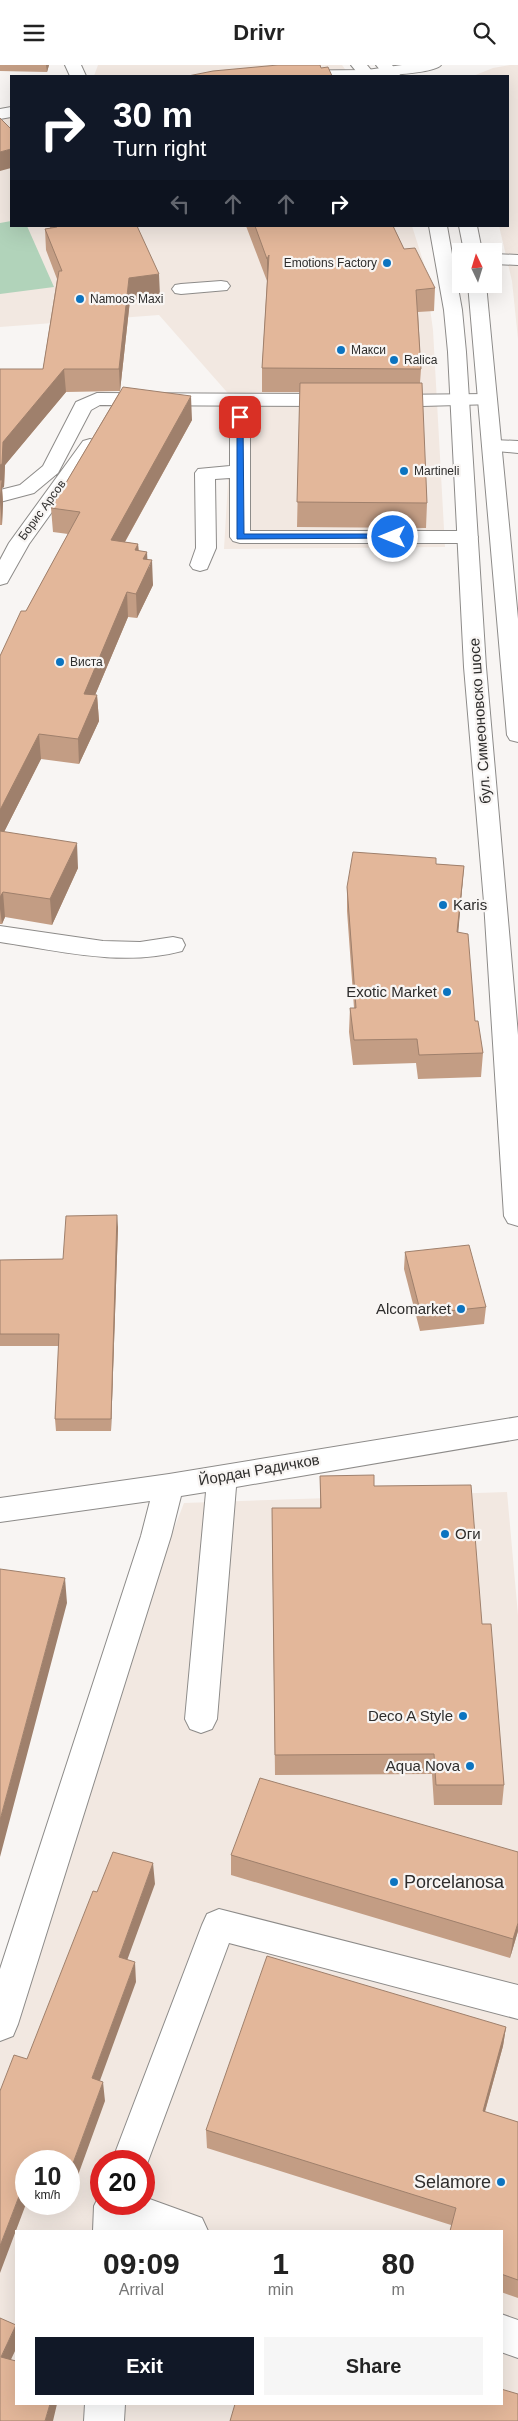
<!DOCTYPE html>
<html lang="en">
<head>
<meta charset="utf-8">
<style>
  body { margin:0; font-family:Arial,sans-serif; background:#f6f6f6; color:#222; height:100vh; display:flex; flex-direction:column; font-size:19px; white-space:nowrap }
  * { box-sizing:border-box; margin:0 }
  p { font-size:16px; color:#767676 }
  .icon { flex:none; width:28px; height:28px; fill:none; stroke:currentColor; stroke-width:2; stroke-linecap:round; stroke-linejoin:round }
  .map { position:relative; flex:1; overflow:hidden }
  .sheet { position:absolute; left:15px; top:2165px; width:488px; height:175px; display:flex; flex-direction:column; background:#fff; border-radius:0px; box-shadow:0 5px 20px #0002 }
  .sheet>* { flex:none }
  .top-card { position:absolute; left:10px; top:10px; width:499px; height:152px; border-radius:0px; box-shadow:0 5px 20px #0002; background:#111827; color:#fff; overflow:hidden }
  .needle { width:32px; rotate:356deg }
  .fabs { position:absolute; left:452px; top:178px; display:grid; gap:10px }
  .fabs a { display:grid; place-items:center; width:50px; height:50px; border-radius:0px; background:#fff; box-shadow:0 5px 20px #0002; font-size:25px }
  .speed { position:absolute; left:15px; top:2085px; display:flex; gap:10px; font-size:25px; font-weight:700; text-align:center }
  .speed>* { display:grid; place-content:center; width:65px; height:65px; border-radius:50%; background:#fff; box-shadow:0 5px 20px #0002; line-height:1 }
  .speed small { font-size:12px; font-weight:400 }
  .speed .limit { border:8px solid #d22; background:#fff; color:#111 }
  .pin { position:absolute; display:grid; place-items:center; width:42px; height:42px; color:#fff; margin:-21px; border-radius:10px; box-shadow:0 2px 8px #0006 }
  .me { position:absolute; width:55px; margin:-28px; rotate:270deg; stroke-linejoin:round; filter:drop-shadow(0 0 4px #0008) }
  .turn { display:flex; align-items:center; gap:18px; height:105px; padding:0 20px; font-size:22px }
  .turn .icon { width:65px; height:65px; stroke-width:2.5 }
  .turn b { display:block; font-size:35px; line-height:42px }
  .lanes { display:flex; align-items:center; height:48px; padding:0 20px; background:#0003; justify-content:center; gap:25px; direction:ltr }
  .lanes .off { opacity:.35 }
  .eta { display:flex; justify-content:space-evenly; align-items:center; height:85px; text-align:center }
  .eta b { font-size:30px; font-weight:700; line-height:35px }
  .button { display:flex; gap:10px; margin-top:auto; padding:10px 20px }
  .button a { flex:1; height:58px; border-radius:0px; background:#111827; color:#fff; font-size:20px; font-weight:700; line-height:58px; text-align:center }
  .button a+a { background:#f6f6f6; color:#222 }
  header { display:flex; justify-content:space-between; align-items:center; height:65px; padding:0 20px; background:#fff; font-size:22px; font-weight:700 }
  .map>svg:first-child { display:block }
  .built { fill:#f2e8e1; fill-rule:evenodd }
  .green { fill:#b1d3ba }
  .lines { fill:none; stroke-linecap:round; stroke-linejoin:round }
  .minor-casing { stroke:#8d8b89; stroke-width:2 }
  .major-casing { stroke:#8d8b89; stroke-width:2 }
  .minor { fill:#fff; fill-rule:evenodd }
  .major { fill:#fff; fill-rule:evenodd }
  .wall { fill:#c39d84 }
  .shaded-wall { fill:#9f806c }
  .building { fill:#e3b79a; stroke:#9f806c }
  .route { fill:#1a73e8; stroke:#114b97 }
  .poi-dot { fill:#0c74c0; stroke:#f8f5f3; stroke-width:2 }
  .labels { text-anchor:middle; stroke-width:4.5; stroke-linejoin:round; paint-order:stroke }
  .far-poi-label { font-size:12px; fill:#2e2d2c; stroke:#f8f5f3; text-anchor:start }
  .far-street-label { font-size:12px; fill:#2e2d2c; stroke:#f8f5f3 }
  .street-label { font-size:15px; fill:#2e2d2c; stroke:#f8f5f3 }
  .poi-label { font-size:15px; fill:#2e2d2c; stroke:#f8f5f3; text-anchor:end }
  .near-poi-label { font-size:18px; fill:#2e2d2c; stroke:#f8f5f3; text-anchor:start }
</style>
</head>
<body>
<header><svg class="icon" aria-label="menu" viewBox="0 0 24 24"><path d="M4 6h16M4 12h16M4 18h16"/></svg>Drivr<svg class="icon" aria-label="search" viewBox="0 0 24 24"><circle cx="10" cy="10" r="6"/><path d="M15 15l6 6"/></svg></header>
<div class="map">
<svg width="518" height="2356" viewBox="0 0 518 2356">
  <rect width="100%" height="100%" fill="#f8f5f3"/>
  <path class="built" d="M98 0H342L350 11H94Z
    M510 0H518V274L512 216 499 161H508V11H473L493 3Z
    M11 47V161H412L424 199 433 265 445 482 224 484 233 334 159 250 0 262V49Z
    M507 1427 518 1550V2356H0V1910L184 1438ZM26 2096H69V2139H26ZM101 2096H144V2139H101ZM16 2166H501V2339H16Z"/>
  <path class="green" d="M11 156V161H27L54 222 0 229V158Z"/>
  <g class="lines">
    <g class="minor-casing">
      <path id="minor" d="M65 0H81L86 11H70Z
        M402 0H441C430 15 274 13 249 11L257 6 367 5Z
        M11 42V52L0 54V44Z
        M494 189 518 190V200L494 199Z
        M221 216 227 217 230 221 227 225 181 229 175 228 172 224 175 220 181 219Z
        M97 328 337 329 344 331 346 335 344 339 337 341 100 340 91 345 58 408 34 428 0 437V425L20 420 43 401 76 337Z
        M488 329 495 331 497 335 495 339 385 342 378 340 376 336 378 332 385 330Z
        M240 346 247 348 250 352V466H468L475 468 478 472 475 476 468 478H240L233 476 230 472V413L215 414 216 483 207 504 200 506 193 504 190 500 196 483 195 408 198 404 230 401V352L233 348Z
        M90 374 97 376 100 380 29 479 7 518 0 520V495L9 478 83 376Z
        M492 375 518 376V388L485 385 482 381 485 377Z
        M0 861 103 876 140 877 173 872 182 874 185 880 182 886C122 902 60 886 0 877Z
        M518 1352V1374L236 1422 217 1654 212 1664 201 1668 190 1664 185 1654 206 1427 181 1431 171 1471 18 1959 13 1971 0 1976V1904L141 1471 150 1436 0 1457V1433L169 1409Z
        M219 1844 518 1920V1954L229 1878 144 2107V2096H112L202 1860 207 1849Z
        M101 2127V2139H144V2132L202 2153 208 2166H93L94 2141Z
        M501 2249 518 2255V2293L501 2287Z
        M85 2339H125L124 2356H84Z"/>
    </g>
    <g class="major-casing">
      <path id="major" d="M351 0H367L376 11H360Z
        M376 0H392L401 11H385Z
        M429 161H447L462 245 466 287 486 602 518 970V1161L508 1158 504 1151 484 837 464 602 448 287 444 245Z
        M459 161H477L482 186H464Z
        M468 219H486L518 554V677L510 675 507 670Z"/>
    </g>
    <use href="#minor" class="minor"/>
    <use href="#major" class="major"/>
  </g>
  <path class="wall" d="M0 0H49L47 7 0 6Z
    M50 161H137L160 231 130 235 120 326 192 355 125 477 138 479 139 486 147 487V495L153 520 137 553 128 552 95 630H97L99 656 79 699 41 694 4 767 78 803 52 860 5 852 2 859H0V591L26 546 68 469 53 467 51 443 120 326 66 327 5 400 4 422 2 423 3 438 2 460H0V304H43L57 214 46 185 45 164 50 163Z
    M246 161H393L404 184 435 223 434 246 418 247 421 304 420 318 427 438 426 463 297 462 300 327H262V303L267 216Z
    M436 799 464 801 458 867 475 956 483 988 481 1012 418 1014 416 998 353 1000 349 967 350 943H354L347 846V822Z
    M118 1162 111 1366H56L55 1354 59 1281H0V1195L63 1194Z
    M405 1187 486 1242 484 1259 420 1266 404 1204Z
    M320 1411 374 1421 482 1559 504 1720 502 1740H434L432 1709 275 1710 272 1443H320Z
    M518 1787V1866L510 1893 231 1810V1790Z
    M506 1962 503 1981 485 2047 518 2057V2233L501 2227V2166L451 2160 207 2083 206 2065Z
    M53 2139H67L66 2143Z"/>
  <path class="shaded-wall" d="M46 0H49L47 7Z
    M11 84V103L0 106V87Z
    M269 190 267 216V194Z
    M159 209 160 231 130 235 120 326 119 304 129 213Z
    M64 304 66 327 5 400 4 422 2 423 3 438 2 460 0 437V400L3 377Z
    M191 331 192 355 112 500 111 475Z
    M138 479 139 503 135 485Z
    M147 487 148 505 152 495 153 520 137 553 136 529 143 494Z
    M127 527 128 552 85 654 84 629Z
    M97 630 99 656 79 699 78 674Z
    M39 669 41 694 0 775V745Z
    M77 778 78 803 52 860 50 834Z
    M464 801 462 825 456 892 457 867Z
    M3 827 5 852 2 859 0 844V832Z
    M117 1150 118 1162 111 1366V1354Z
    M65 1513 67 1538 0 1792V1755Z
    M153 1798 155 1819 121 1912 119 1892Z
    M518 1858V1866L510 1893 513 1874Z
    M135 1897 136 1917 94 2032 92 2013Z
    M506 1962 503 1981 480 2064 483 2046Z
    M103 2017 105 2036 69 2135V2109Z
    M26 2113V2139L0 2208V2181Z
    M16 2260V2284L4 2309 1 2292Z
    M50 2339H57L53 2356H45Z"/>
  <path class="building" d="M278 0H320L321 3 328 2 332 11H188L213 6Z
    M0 53 11 64V84L0 87Z
    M57 161H137L159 209 129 213 119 304H64L3 377 2 399 0 400V304H43L59 206H62L45 164 57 162Z
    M255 161H393L404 184 415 183 435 223 416 225 421 304 262 303 269 190 267 194Z
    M300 318H422L427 438 297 437Z
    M123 322 191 331 111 475 138 479 135 485 147 487 143 494 152 495 136 529 127 527 84 629 97 630 78 674 39 669 0 745V591L21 546H26L80 447 51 443Z
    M0 415H2L0 437Z
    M0 766 77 778 50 834 3 827 0 832Z
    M353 787 436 793V799L464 801 457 867 468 869 475 956H478L483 988 419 990 417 974 354 975 350 943H356L347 822Z
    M117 1150 111 1354H55L59 1269H0V1195L63 1194 66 1151Z
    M469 1180 486 1242 421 1249 405 1187Z
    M374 1410V1421L471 1420 482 1559H491L504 1720H436L434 1689 275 1690 272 1443H321L320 1411Z
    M0 1504 65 1513 0 1755Z
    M260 1713 518 1787V1858L513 1874 231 1790Z
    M113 1787 153 1798 119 1892 135 1897 92 2013 103 2017 69 2109V2096H26V2113L0 2181V2026L14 1990 27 1994 93 1826 97 1827Z
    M267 1891 506 1962 483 2046 518 2057V2215L501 2209V2166H450L456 2143 206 2065Z
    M0 2253 16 2260 1 2292 16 2296V2339H50L45 2356H0Z
    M501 2324 518 2329V2356H230L235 2339H501Z"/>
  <path class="route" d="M237 351 243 352 244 469H393L396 470V473L237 474Z"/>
  <g class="poi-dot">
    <circle cx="387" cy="198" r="5"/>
    <circle cx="80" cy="234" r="5"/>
    <circle cx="341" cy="285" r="5"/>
    <circle cx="394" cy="295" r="5"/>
    <circle cx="404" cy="406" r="5"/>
    <circle cx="60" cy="597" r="5"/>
    <circle cx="443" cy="840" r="5"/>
    <circle cx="447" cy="927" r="5"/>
    <circle cx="461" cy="1244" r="5"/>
    <circle cx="445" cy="1469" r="5"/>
    <circle cx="463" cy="1651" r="5"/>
    <circle cx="470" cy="1701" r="5"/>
    <circle cx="394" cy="1817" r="5"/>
    <circle cx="501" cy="2117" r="5"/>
  </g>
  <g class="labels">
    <g class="far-poi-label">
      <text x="377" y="202" text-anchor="end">Emotions Factory</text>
      <text x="90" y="238">Namoos Maxi</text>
      <text x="351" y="289">Макси</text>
      <text x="404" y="299">Ralica</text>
      <text x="414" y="410">Martineli</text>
      <text x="70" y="601">Виста</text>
    </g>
    <g class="far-street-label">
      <text transform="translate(42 445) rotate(-54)" y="4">Борис Арсов</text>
    </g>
    <g class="street-label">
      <text transform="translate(480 656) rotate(-94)" y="5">бул. Симеоновско шосе</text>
      <text transform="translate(259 1405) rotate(-10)" y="5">Йордан Радичков</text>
    </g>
    <g class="poi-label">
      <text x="453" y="845" text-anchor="start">Karis</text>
      <text x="437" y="932">Exotic Market</text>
      <text x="451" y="1249">Alcomarket</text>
      <text x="455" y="1474" text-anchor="start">Оги</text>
      <text x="453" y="1656">Deco A Style</text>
      <text x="460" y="1706">Aqua Nova</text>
    </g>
    <g class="near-poi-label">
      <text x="404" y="1823">Porcelanosa</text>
      <text x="491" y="2123" text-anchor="end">Selamore</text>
    </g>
  </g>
</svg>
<div class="fabs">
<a><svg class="needle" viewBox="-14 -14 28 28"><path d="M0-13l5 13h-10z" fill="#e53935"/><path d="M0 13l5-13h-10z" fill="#767676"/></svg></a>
</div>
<div class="speed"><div>10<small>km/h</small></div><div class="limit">20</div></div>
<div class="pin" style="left:240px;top:352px;background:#d93025"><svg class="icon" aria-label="arrive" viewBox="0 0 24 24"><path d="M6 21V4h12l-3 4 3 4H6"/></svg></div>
<svg class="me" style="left:393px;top:472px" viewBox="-20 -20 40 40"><circle r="17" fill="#1a73e8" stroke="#fff" stroke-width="3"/><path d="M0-11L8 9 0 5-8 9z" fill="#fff"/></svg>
<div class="top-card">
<div class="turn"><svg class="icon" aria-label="right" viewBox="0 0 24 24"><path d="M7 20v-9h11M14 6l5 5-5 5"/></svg><div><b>30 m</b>Turn right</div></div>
<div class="lanes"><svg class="icon off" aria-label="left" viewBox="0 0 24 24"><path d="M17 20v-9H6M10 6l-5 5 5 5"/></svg><svg class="icon off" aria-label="ahead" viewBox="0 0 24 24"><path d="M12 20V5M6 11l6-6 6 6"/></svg><svg class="icon off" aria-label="ahead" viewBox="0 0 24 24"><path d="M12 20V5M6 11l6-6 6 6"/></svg><svg class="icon" aria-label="right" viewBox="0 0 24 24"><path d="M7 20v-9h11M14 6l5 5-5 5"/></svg></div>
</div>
<section class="sheet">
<div class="eta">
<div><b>09:09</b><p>Arrival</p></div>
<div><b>1</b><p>min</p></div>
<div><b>80</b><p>m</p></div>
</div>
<div class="button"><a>Exit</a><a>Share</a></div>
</section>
</div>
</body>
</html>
